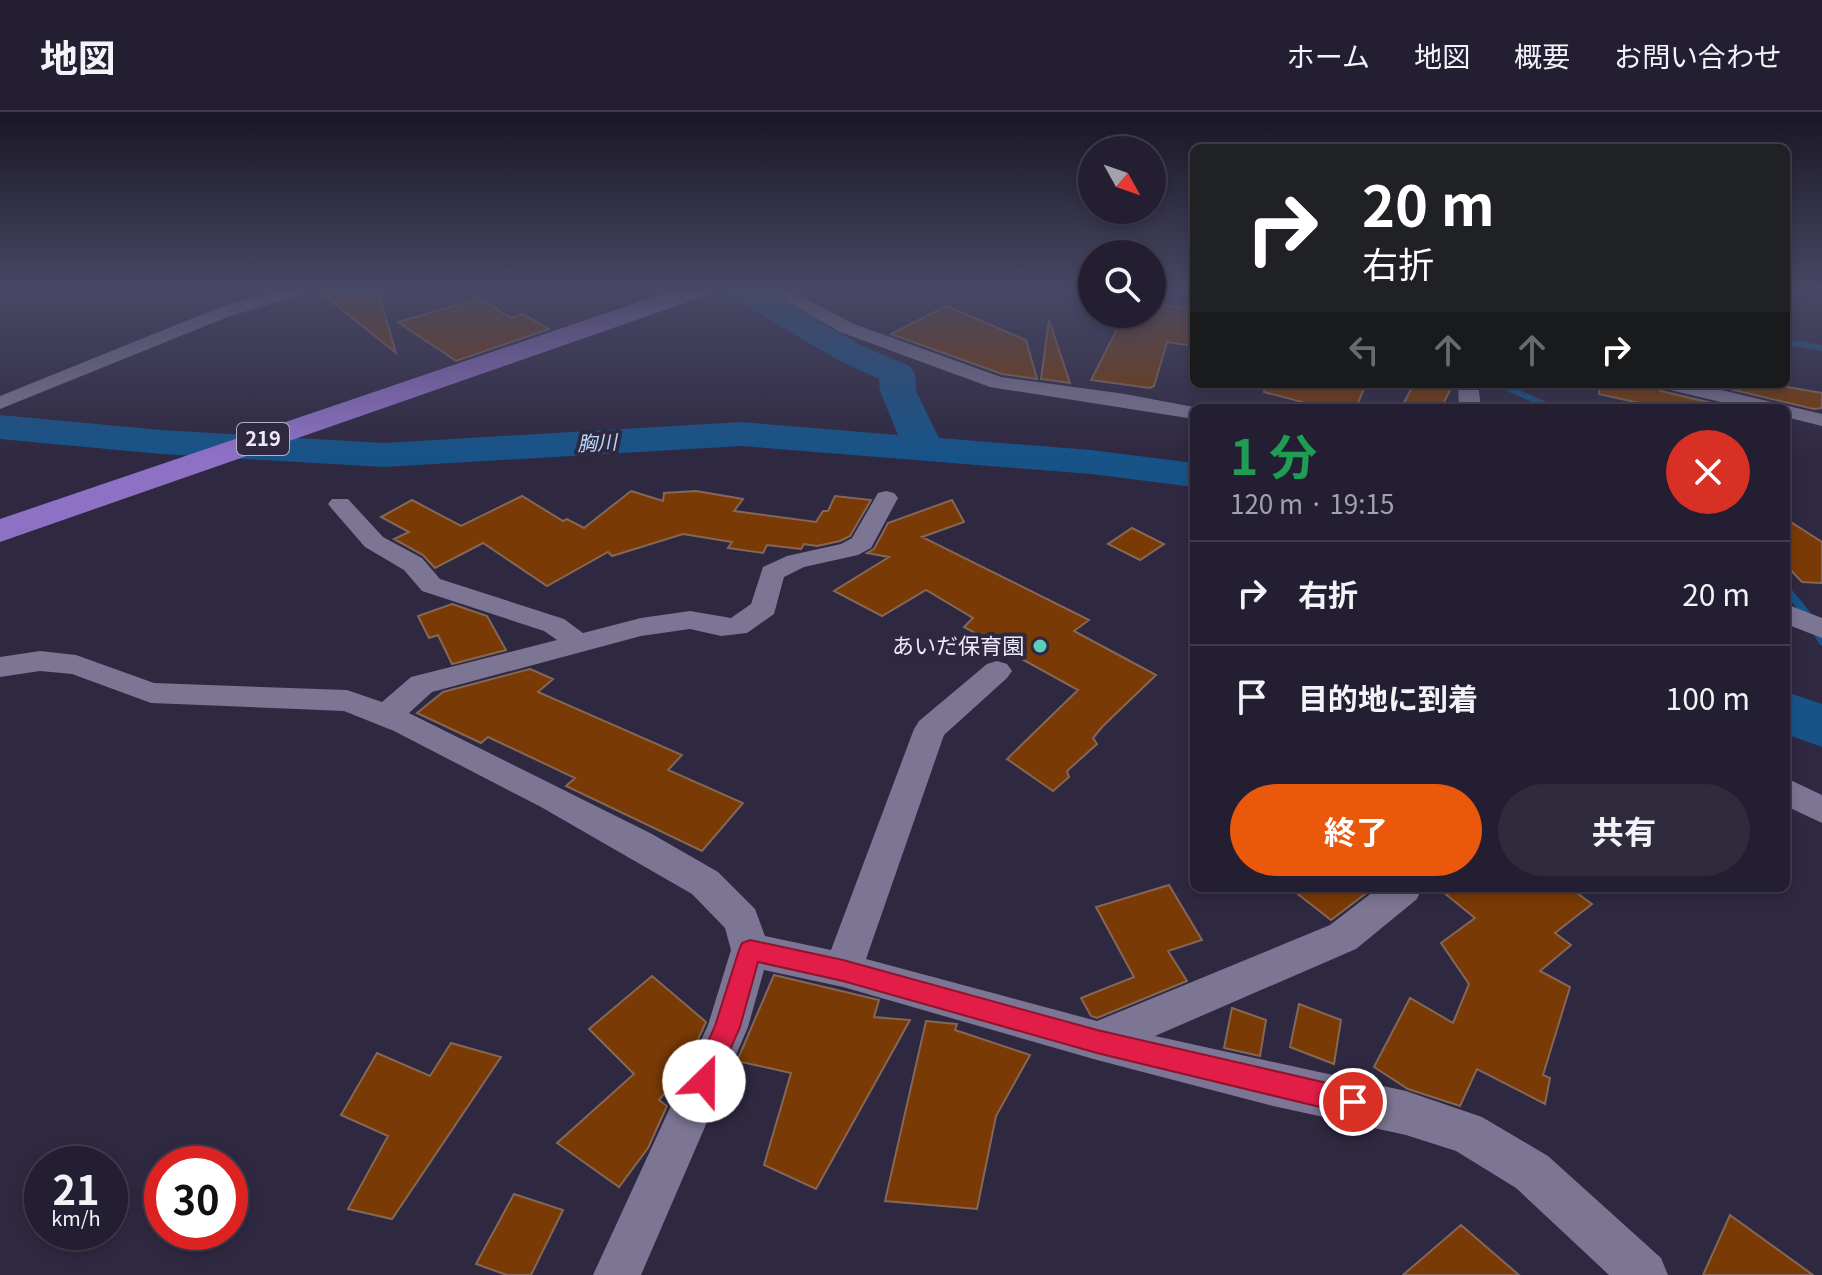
<!DOCTYPE html>
<html lang="ja">
<head>
<meta charset="utf-8">
<style>
  body { margin:0; font-family:Georgia,"Noto Sans JP",serif; background:#2f2b3d; color:#f1f3f6; height:100vh; display:flex; flex-direction:column; font-size:30px; white-space:nowrap }
  * { box-sizing:border-box; margin:0 }
  p { font-size:26px; color:#a3a2ab }
  .icon { flex:none; width:44px; height:44px; fill:none; stroke:currentColor; stroke-width:2; stroke-linecap:round; stroke-linejoin:round }
  .map { position:relative; flex:1; overflow:hidden }
  .side { position:absolute; left:1190px; top:292px; width:600px; height:488px; display:flex; flex-direction:column; background:#231e31; border-radius:12px; box-shadow:0 4px 12px #0003,0 0 0 2px #403c4d }
  .side>* { flex:none }
  .hud { position:absolute; left:1190px; top:32px; width:600px; height:244px; border-radius:12px; box-shadow:0 4px 12px #0003,0 0 0 2px #403c4d; background:#202124; color:#fff; overflow:hidden }
  .needle { width:52px; rotate:130deg }
  .buttons { position:absolute; left:1078px; top:24px; display:grid; gap:16px }
  .buttons a { display:grid; place-items:center; width:88px; height:88px; border-radius:50%; background:#231e31; box-shadow:0 4px 12px #0003,0 0 0 2px #403c4d; font-size:40px }
  .speed { position:absolute; left:24px; top:1034px; display:flex; gap:16px; font-size:40px; font-weight:700; text-align:center }
  .speed>* { display:grid; place-content:center; width:104px; height:104px; border-radius:50%; background:#231e31; box-shadow:0 4px 12px #0003,0 0 0 2px #403c4d; line-height:1 }
  .speed small { font-size:20px; font-weight:400 }
  .speed .limit { border:12px solid #d22; background:#fff; color:#111 }
  .pin { position:absolute; display:grid; place-items:center; width:68px; height:68px; color:#fff; margin:-34px; border:4px solid #fff; border-radius:50%; box-shadow:0 2px 8px #0007 }
  .me { position:absolute; width:88px; margin:-44px; rotate:23deg; stroke-linejoin:round; filter:drop-shadow(0 0 6px #0008) }
  .turn { display:flex; align-items:center; gap:28px; height:168px; padding:0 40px; font-size:36px }
  .turn .icon { width:104px; height:104px; stroke-width:2.5 }
  .turn b { display:block; font-size:56px; line-height:68px }
  .lanes { display:flex; align-items:center; height:76px; padding:0 40px; background:#0003; justify-content:center; gap:40px; direction:ltr }
  .lanes .off { opacity:.35 }
  .round { display:grid; place-items:center; flex:none; width:84px; height:84px; border-radius:42px; background:#2f2b3d }
  .overview { display:flex; align-items:center; justify-content:space-between; height:136px; padding:0 40px }
  h1 { font-size:48px; font-weight:700; line-height:60px; color:#1e9e55 }
  .cta { display:flex; gap:16px; margin-top:auto; padding:16px 40px }
  .cta a { flex:1; height:92px; border-radius:48px; background:#ea580c; color:#fff; font-size:32px; font-weight:700; line-height:92px; text-align:center }
  .cta a+a { background:#2f2b3d; color:#f1f3f6 }
  ul { padding:0; list-style:none }
  li { display:flex; align-items:center; gap:24px; height:104px; padding:0 40px; border-top:2px solid #403c4d }
  li div { flex:1 }
  li b { display:block; font-size:30px }
  li em { font-style:normal }
  header { display:flex; align-items:center; gap:48px; box-sizing:border-box; height:112px; padding:0 40px; background:#231e31; border-bottom:2px solid #403c4d }
  header strong { font-size:38px }
  nav { display:flex; gap:44px; margin-inline-start:auto; font-size:28px }
  .map>svg:first-child { display:block }
  .lines { fill:none; stroke-linecap:round; stroke-linejoin:round }
  .stream-far1 { stroke:#185388; stroke-width:6 }
  .stream { stroke:#185388; stroke-width:8 }
  .river { fill:#185388; fill-rule:evenodd }
  .building { fill:#7a3a05; stroke:#856756; stroke-width:2 }
  .minor { fill:#7c7593; fill-rule:evenodd }
  .trunk { fill:#8e71c4; fill-rule:evenodd }
  .route { fill:#e11d48; stroke:#92132f; stroke-width:2 }
  .poi-dot { fill:#5ccebb; stroke:#2f2841; stroke-width:3 }
  .labels { text-anchor:middle; stroke-width:8; stroke-linejoin:round; paint-order:stroke }
  .shield { fill:#2f2841; stroke:#b4afc2; stroke-width:2 }
  .shield-label { font-size:20px; font-weight:bold; fill:#ede9fa }
  .far-water-label { font-size:20px; font-style:italic; fill:#bad8f7; stroke:#2f2841 }
  .poi-label { font-size:22px; fill:#ede9fa; stroke:#2f2841; text-anchor:end }
</style>
</head>
<body>
<header>
<strong>地図</strong>
<nav><a>ホーム</a><a>地図</a><a>概要</a><a>お問い合わせ</a></nav>
</header>
<div class="map">
<svg width="1822" height="1163" viewBox="0 0 1822 1163">
  <rect width="100%" height="100%" fill="#2f2841"/>
  <g class="lines">
    <path class="stream-far1" d="M1786 230 1822 236
      M1498 272 1553 296"/>
    <path class="stream" d="M1786 477 1805 500 1822 529"/>
    <path class="river" d="M728 179H767L862 234 910 254 915 262 916 279 939 326 1091 338 1194 351V375L1091 362 741 334 384 355 161 342 0 327V303L161 318 384 331 741 310 898 323 880 279 879 267 838 248 733 186Z
      M1786 580 1822 592V635L1786 622Z"/>
  </g>
  <path class="building" d="M319 179H378L396 241Z
    M480 186 511 206 523 202 549 217 456 249 398 210Z
    M1157 191 1194 198V222L1187 233 1167 230 1154 274 1150 276 1091 268 1125 202H1152Z
    M946 194 1026 228 1037 267 1002 262 891 222Z
    M1049 208 1070 271 1041 267Z
    M1265 272H1366L1356 296H1325L1264 280Z
    M1414 272H1453L1441 296H1401Z
    M1600 272H1656L1661 279 1733 296H1661L1599 282Z
    M1709 272H1770L1822 281V296L1814 297Z
    M631 379 663 389 664 381 696 379 743 387 734 399 816 410 823 399H828L835 384 871 388 850 424 840 429 817 434 804 432 801 437 767 433 763 441 728 436 732 430 683 422 612 444 608 440 547 474 483 431 435 456 423 443 394 427 409 420 381 405 412 388 461 414 522 384 563 409 567 407 584 416Z
    M952 388 964 410 922 425 1089 508 1074 519 1156 563 1102 615 1093 626 1097 632 1067 659 1069 665 1053 679 1007 647 1078 578 964 515 973 506 926 478 882 504 834 479 889 445 867 441 874 437 888 411Z
    M1786 407 1822 430V471L1802 470 1786 453Z
    M1132 416 1164 432 1140 448 1108 432Z
    M452 492 487 504 506 538 452 552 438 523 429 526 418 504Z
    M530 557 553 567 538 580 682 643 668 658 743 691 702 739 566 674 575 666 488 625 481 631 417 601 443 580Z
    M1169 773 1202 828 1168 839 1187 869 1097 906 1091 904 1081 886 1134 865 1096 795Z
    M1290 776H1373L1331 808Z
    M1438 776H1570L1592 792 1555 821 1571 833 1540 859 1570 875 1543 963 1550 966 1545 992 1477 957 1460 994 1408 977 1374 955 1410 886 1453 911 1469 872 1441 831 1475 806Z
    M774 863 879 888 874 905 910 908 816 1077 764 1053 791 961 737 949Z
    M652 864 706 910 685 956 659 988 667 994 648 1036 619 1075 557 1031 634 962 589 917Z
    M1299 892 1341 908 1334 952 1290 935Z
    M1232 896 1266 908 1260 944 1224 936Z
    M926 909 957 912 955 918 1030 943 996 1004 977 1097 885 1089Z
    M451 931 501 945 392 1107 348 1097 388 1024 341 1003 377 941 430 964Z
    M514 1082 563 1098 531 1163H507L476 1152Z
    M1730 1103 1813 1163H1703Z
    M1461 1113 1519 1163H1403Z"/>
  <g class="lines">
    <path class="minor" d="M276 179H304L301 183 230 204 0 297V284L218 196Z
      M769 179H791L854 212 1001 265 1125 282 1199 296H1194V307L990 275 840 220Z
      M1458 272H1478L1481 296H1459Z
      M1659 272H1696L1822 302V314L1786 305V296H1746L1662 276Z
      M886 379 894 381 898 386 871 436 858 443 804 455 784 465 774 502 747 521 721 524 690 517 641 524 432 580 409 601 652 722 718 760 755 797 765 824 831 838 914 617 919 609 987 552 997 549 1007 552 1012 559 1007 566 944 623 866 847 1097 909 1330 813 1378 776H1422L1417 787 1356 837 1155 924 1406 979 1482 1005 1548 1044 1661 1146 1668 1163H1609L1516 1076 1456 1039 1406 1023 1273 994 1097 948 843 875 764 858 748 915 641 1163H593L708 913 731 838 725 816 692 782 541 695 394 619 344 599 151 591 72 562 40 559 0 565V545L40 539 76 543 154 571 347 578 382 590 411 565 557 528 544 519 422 479 404 458 365 435 332 397 328 392 332 387H348L383 425 422 446 440 467 564 507 583 521 641 506 690 499 731 506 751 492 763 455 787 444 841 432 852 426 878 381Z
      M1786 492 1822 506V526L1786 512Z
      M1786 666 1822 683V711L1786 694Z"/>
    <path class="trunk" d="M671 179H709L705 184 0 430V407Z"/>
  </g>
  <linearGradient id="sky" x2="0" y2="1"><stop stop-color="#1a1624"/><stop offset="0.52" stop-color="#474865"/><stop offset="1" stop-color="#474865" stop-opacity="0"/></linearGradient>
  <rect width="1822" height="342" fill="url(#sky)"/>
  <path class="route" d="M750 828 843 848 1097 918 1353 977 1362 981 1366 990 1362 999 1353 1003 1097 941 843 869 758 850 740 915 713 977 704 981 695 977 691 969 715 914 739 838 742 831Z"/>
  <circle class="poi-dot" cx="1040" cy="534" r="8"/>
  <g class="labels">
    <rect class="shield" x="237" y="311" width="52" height="32" rx="6"/>
    <g class="shield-label">
      <text x="263" y="334">219</text>
    </g>
    <g class="far-water-label">
      <text transform="translate(597 331) rotate(-3)" y="7">胸川</text>
    </g>
    <g class="poi-label">
      <text x="1024" y="542">あいだ保育園</text>
    </g>
  </g>
</svg>
<div class="buttons">
<a><svg class="needle" viewBox="-14 -14 28 28"><path d="M0-13l5 13h-10z" fill="#e53935"/><path d="M0 13l5-13h-10z" fill="#a3a2ab"/></svg></a>
<a><svg class="icon" aria-label="search" viewBox="0 0 24 24"><circle cx="10" cy="10" r="6"/><path d="M15 15l6 6"/></svg></a>
</div>
<div class="speed"><div>21<small>km/h</small></div><div class="limit">30</div></div>
<div class="pin" style="left:1353px;top:990px;background:#d93025"><svg class="icon" aria-label="arrive" viewBox="0 0 24 24"><path d="M6 21V4h12l-3 4 3 4H6"/></svg></div>
<svg class="me" style="left:704px;top:969px" viewBox="-20 -20 40 40"><circle r="19" fill="#fff"/><path d="M0-13L10 11 0 6-10 11z" fill="#e11d48"/></svg>
<div class="hud">
<div class="turn"><svg class="icon" aria-label="right" viewBox="0 0 24 24"><path d="M7 20v-9h11M14 6l5 5-5 5"/></svg><div><b>20 m</b>右折</div></div>
<div class="lanes"><svg class="icon off" aria-label="left" viewBox="0 0 24 24"><path d="M17 20v-9H6M10 6l-5 5 5 5"/></svg><svg class="icon off" aria-label="ahead" viewBox="0 0 24 24"><path d="M12 20V5M6 11l6-6 6 6"/></svg><svg class="icon off" aria-label="ahead" viewBox="0 0 24 24"><path d="M12 20V5M6 11l6-6 6 6"/></svg><svg class="icon" aria-label="right" viewBox="0 0 24 24"><path d="M7 20v-9h11M14 6l5 5-5 5"/></svg></div>
</div>
<section class="side">
<div class="overview"><div><h1>1 分</h1><p>120 m · 19:15</p></div><a class="round" style="background:#d93025;color:#fff"><svg class="icon" aria-label="close" viewBox="0 0 24 24"><path d="M6 6l12 12M18 6L6 18"/></svg></a></div>
<ul>
<li><svg class="icon" aria-label="right" viewBox="0 0 24 24"><path d="M7 20v-9h11M14 6l5 5-5 5"/></svg><div><b>右折</b></div><em>20 m</em></li>
<li><svg class="icon" aria-label="arrive" viewBox="0 0 24 24"><path d="M6 21V4h12l-3 4 3 4H6"/></svg><div><b>目的地に到着</b></div><em>100 m</em></li>
</ul>
<div class="cta"><a>終了</a><a>共有</a></div>
</section>
</div>
</body>
</html>
